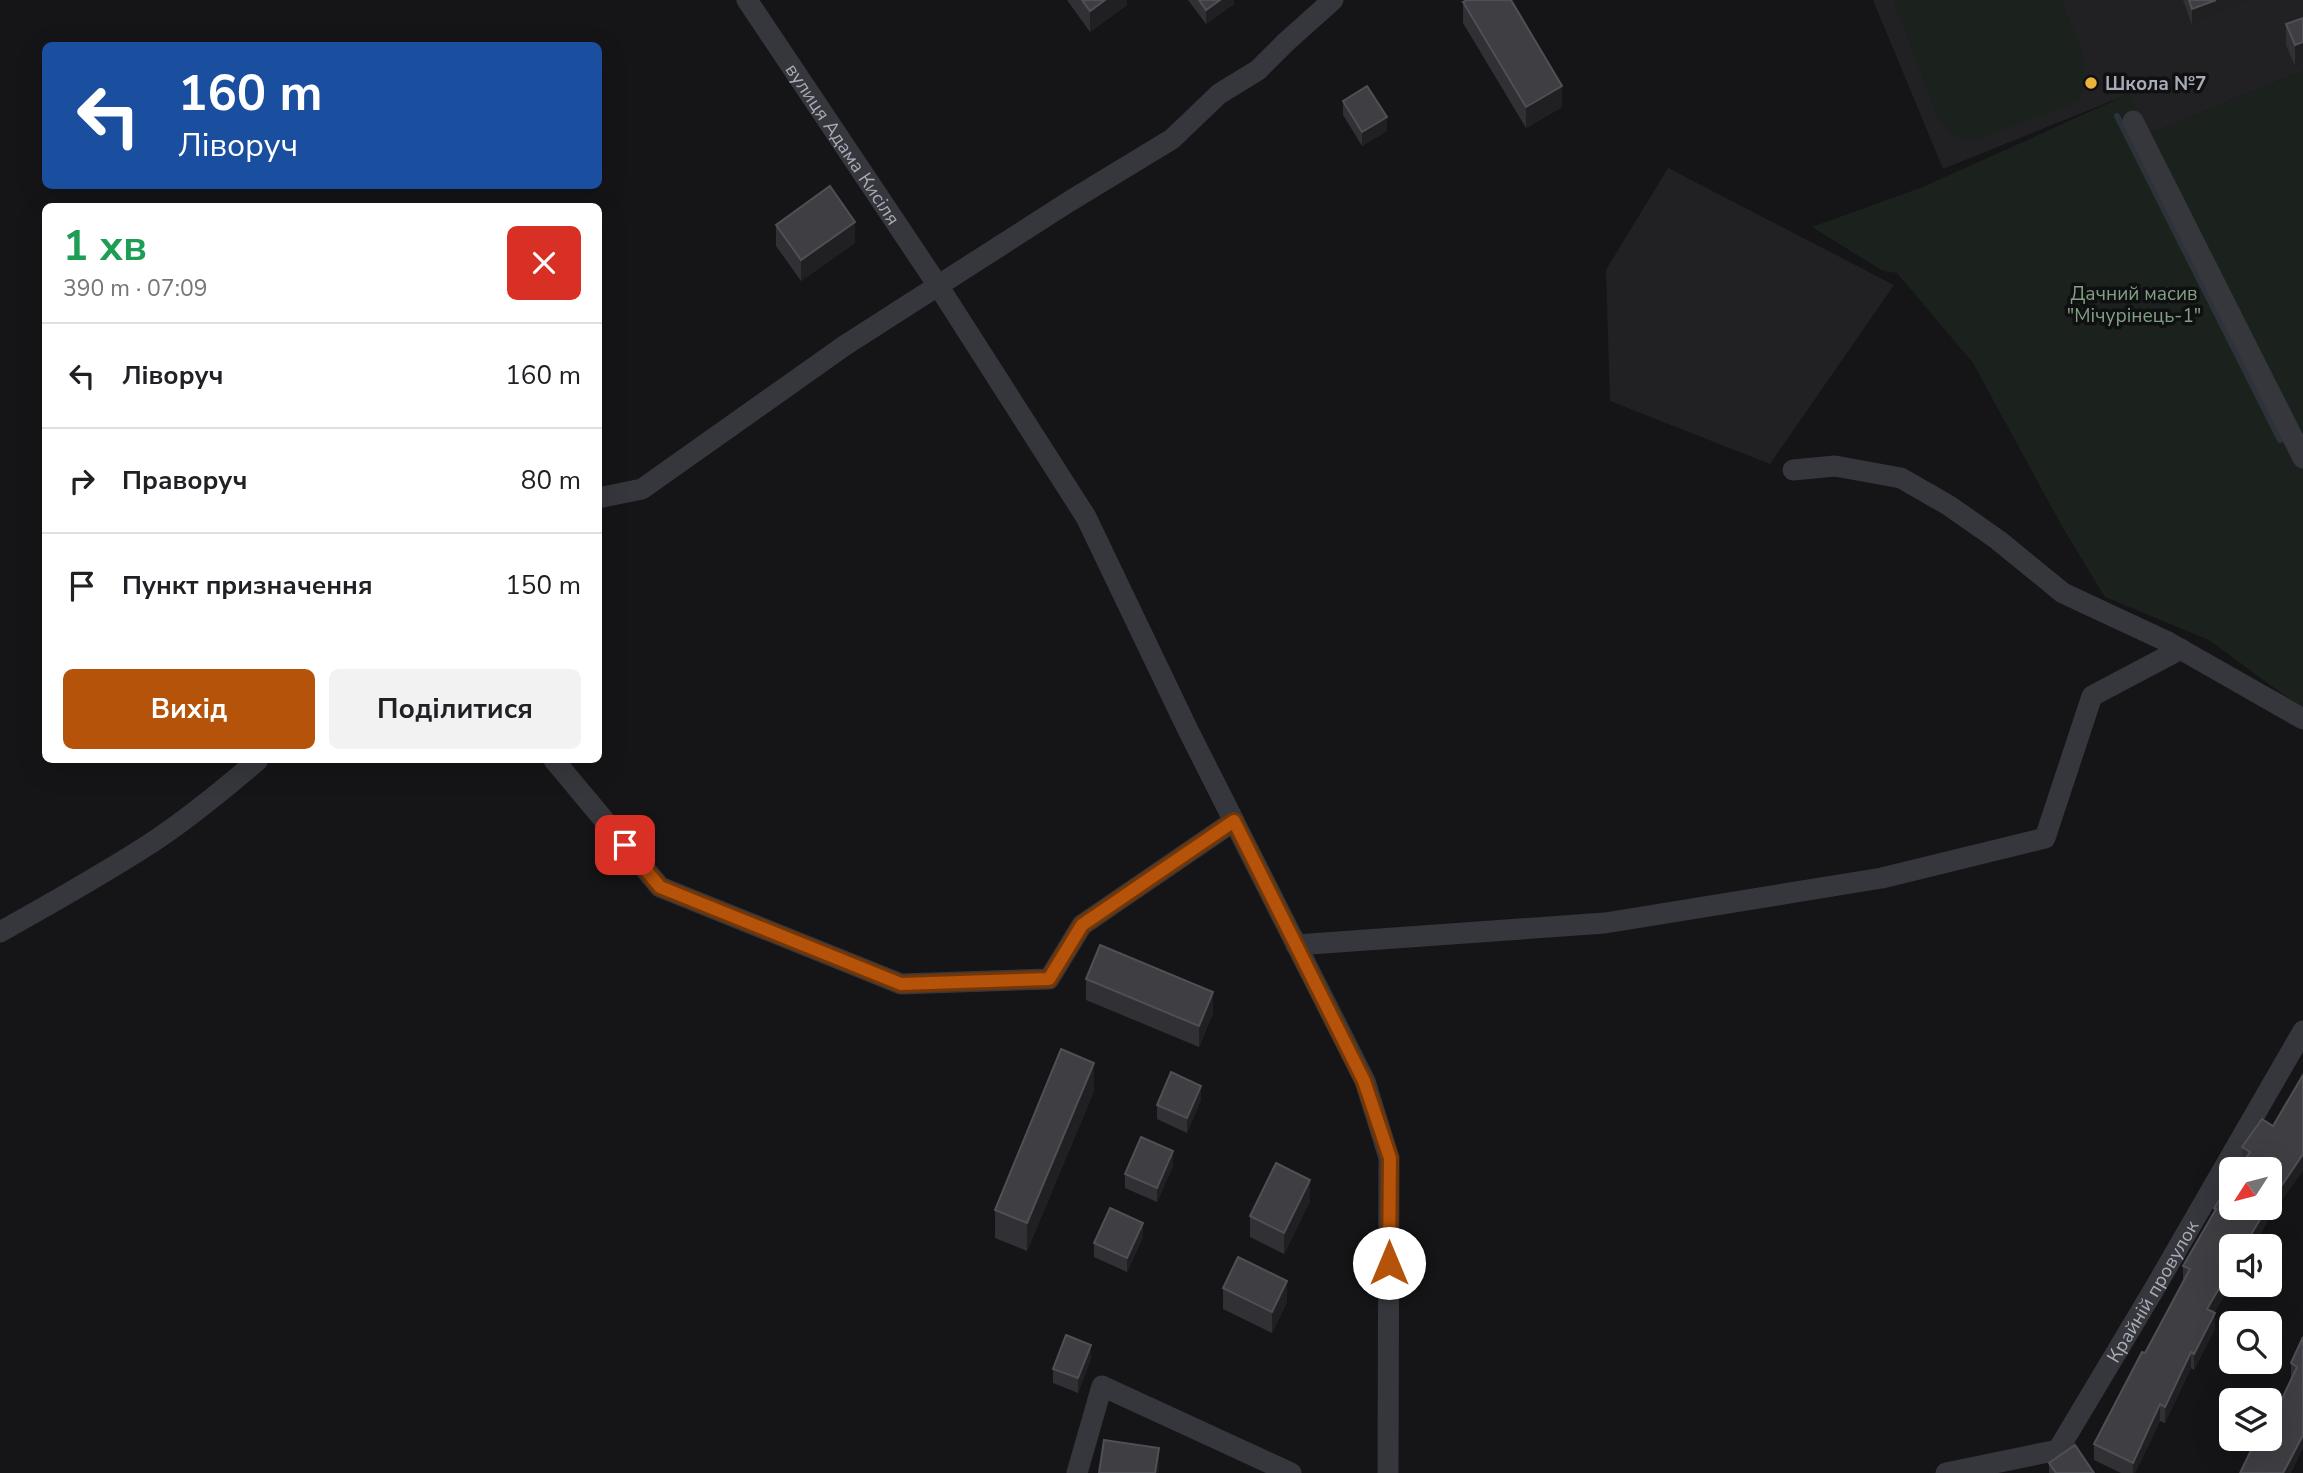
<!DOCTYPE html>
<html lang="uk">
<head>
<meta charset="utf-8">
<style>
  body { margin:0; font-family:"Nunito Sans",sans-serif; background:#f2f2f2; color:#202124; height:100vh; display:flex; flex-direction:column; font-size:26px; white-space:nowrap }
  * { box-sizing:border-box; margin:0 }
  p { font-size:23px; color:#757577 }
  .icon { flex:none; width:38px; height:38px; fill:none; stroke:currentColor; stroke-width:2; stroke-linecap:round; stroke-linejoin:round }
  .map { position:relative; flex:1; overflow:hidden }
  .drawer { position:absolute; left:42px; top:203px; width:560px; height:560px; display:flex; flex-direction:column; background:#fff; border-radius:10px; box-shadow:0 7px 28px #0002 }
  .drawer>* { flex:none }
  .banner { position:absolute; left:42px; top:42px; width:560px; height:147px; border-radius:10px; box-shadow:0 7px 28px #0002; background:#1a4fa0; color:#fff; overflow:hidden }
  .needle { width:46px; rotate:234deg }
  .fabs { position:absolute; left:2219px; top:1157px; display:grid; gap:14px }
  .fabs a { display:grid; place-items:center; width:63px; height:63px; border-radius:10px; background:#fff; box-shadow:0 7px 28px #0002; font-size:35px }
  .pin { position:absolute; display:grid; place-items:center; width:60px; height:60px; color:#fff; margin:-30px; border-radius:14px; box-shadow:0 4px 10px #0006 }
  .me { position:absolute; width:77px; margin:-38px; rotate:0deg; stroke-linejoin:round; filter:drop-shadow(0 0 5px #0008) }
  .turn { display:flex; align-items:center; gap:24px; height:147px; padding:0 21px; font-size:32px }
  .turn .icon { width:91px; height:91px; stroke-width:2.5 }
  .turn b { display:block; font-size:49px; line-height:60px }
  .round { display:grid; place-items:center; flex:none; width:74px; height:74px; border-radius:10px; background:#f2f2f2 }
  .summary { display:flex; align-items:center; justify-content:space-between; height:119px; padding:0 21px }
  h1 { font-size:42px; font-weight:700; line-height:52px; color:#1e9e55 }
  .button { display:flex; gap:14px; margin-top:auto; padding:14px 21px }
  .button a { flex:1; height:80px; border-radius:10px; background:#b45309; color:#fff; font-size:28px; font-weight:700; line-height:80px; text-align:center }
  .button a+a { background:#f2f2f2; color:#202124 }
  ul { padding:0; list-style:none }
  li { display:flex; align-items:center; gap:21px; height:105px; padding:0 21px; border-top:2px solid #e0e0e0 }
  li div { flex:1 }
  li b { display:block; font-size:26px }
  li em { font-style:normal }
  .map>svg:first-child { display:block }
  .built { fill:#212124 }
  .green { fill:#1b221d }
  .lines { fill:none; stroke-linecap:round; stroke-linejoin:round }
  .stream { stroke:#2c333a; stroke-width:6 }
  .minor { stroke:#36373c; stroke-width:21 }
  .wall { fill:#313135 }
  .shaded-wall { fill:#202023 }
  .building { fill:#3e3e43; stroke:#4e5055; stroke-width:2 }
  .route-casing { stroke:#753606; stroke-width:18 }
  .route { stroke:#b45309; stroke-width:12 }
  .poi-dot { fill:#e9b43b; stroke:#101012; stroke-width:2.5 }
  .labels { text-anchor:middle; stroke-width:7; stroke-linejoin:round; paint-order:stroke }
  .poi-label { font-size:19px; font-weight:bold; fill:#a8acb6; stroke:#101012; text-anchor:start }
  .street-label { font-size:19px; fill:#a8acb6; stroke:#101012 }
  .park-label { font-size:19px; fill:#80a183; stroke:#101012 }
</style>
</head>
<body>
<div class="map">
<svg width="2303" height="1473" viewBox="0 0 2303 1473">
  <rect width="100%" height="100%" fill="#151517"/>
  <path class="built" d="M1873 0H2303V71L2146 135 2129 94 1943 169Z
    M1668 168 1894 285 1770 464 1610 401 1606 270Z"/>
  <path class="green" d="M1893 0H2061C2075 35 2096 65 2078 102L1972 141 1953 135 1938 118Z
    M2303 71V709L2209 640 2105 597 2063 528 1973 363 1897 273 1883 271 1812 227 1923 187 2129 94 2146 135Z"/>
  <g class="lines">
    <path class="stream" d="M2117 116 2280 440"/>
    <g class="minor">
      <path id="s1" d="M747 0 939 287 1086 517 1188 730 1365 1081 1389 1158 1388 1473"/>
      <path d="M2133 121 2303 458"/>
      <path d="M1793 470 1835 466 1901 478 1948 505 1998 540 2063 593 2168 642 2303 719"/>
      <path d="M598 498 642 489 844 346 1070 201 1172 139 1219 94 1258 70 1286 42 1333 0"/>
      <path d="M554 760 660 887 901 984 1049 979 1082 925 1234 821"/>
      <path d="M0 932C50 904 100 876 148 845 187 820 223 790 258 760"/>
      <path d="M1296 945 1605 923 1882 878 2045 838 2092 696 2181 649"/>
      <path d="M1077 1473 1102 1386 1291 1473"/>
      <path id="s2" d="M1946 1473 2058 1450 2153 1291 2303 1031"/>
    </g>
  </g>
  <path class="wall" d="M1067 0H1127V5L1090 32Z
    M1188 0H1234V4L1206 24Z
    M2183 0H2257L2192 25Z
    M1463 2 1562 107 1526 128 1463 23Z
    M2303 18 2295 66 2286 45V24Z
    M1343 101 1387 131 1362 146 1343 115Z
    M776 225 855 243 801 281 776 246Z
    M1086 979 1213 1013 1199 1047 1086 1000Z
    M1094 1091 1027 1251 995 1238V1210Z
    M1201 1100 1187 1133 1157 1119V1105Z
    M2262 1119 2272 1214 2231 1246V1284L2214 1313 2215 1329 2194 1370 2191 1368 2165 1423 2160 1421 2135 1473H2121L2094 1460V1444L2145 1353 2183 1281V1266L2214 1212V1208L2243 1163 2242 1147Z
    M1173 1166 1157 1202 1125 1188V1174Z
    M1310 1201 1284 1254 1250 1237V1216Z
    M1143 1237 1127 1272 1094 1257V1243Z
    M1223 1288 1287 1302 1272 1333 1223 1309Z
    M2303 1337V1449L2270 1438 2292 1378H2291V1363Z
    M1091 1359 1078 1393 1053 1383V1369Z
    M2049 1463 2094 1473H2049Z"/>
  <path class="shaded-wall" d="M1105 0H1127V5L1090 32V11Z
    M1220 0H1234V4L1206 24V10Z
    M2216 0H2257L2192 25V9Z
    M2303 42V63L2295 66V45Z
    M1562 86V107L1526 128V107Z
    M1387 117V131L1362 146V132Z
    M855 222V243L801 281V260Z
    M1213 992V1013L1199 1047V1026Z
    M1094 1063V1091L1027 1251V1223Z
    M1201 1086V1100L1187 1133V1118Z
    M1173 1151V1166L1157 1202V1188Z
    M2303 1154V1171L2272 1214 2254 1246H2244L2267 1208H2270V1203Z
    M1310 1180V1201L1284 1254V1233Z
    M1143 1223V1237L1127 1272V1258Z
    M2231 1268V1284L2207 1325V1309Z
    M1287 1281V1302L1272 1333V1312Z
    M2215 1313V1329L2194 1370V1354Z
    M1091 1345V1359L1078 1393V1378Z
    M2191 1352V1368L2165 1423V1407Z
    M2160 1404V1421L2135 1473H2133V1463Z
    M2303 1435V1449L2291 1473H2283Z
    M1159 1448V1469L1158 1473H1155Z"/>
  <path class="building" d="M1082 0H1105L1090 11Z
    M1199 0H1220L1206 10Z
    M1467 0H1511L1562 86 1526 107 1463 2Z
    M2189 0H2216L2192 9Z
    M2303 18V42L2295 45 2286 24Z
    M1367 86 1387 117 1362 132 1343 101Z
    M830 186 855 222 801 260 776 225Z
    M1100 945 1213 992 1199 1026 1086 979Z
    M1061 1049 1094 1063 1027 1223 995 1210Z
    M1171 1072 1201 1086 1187 1118 1157 1105Z
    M2303 1075V1154L2270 1203V1169H2239L2250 1152 2242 1147 2262 1119 2273 1126Z
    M1141 1137 1173 1151 1157 1188 1125 1174Z
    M1276 1163 1310 1180 1284 1233 1250 1216Z
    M2231 1181V1208H2267L2244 1246H2231V1268L2207 1309 2215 1313 2194 1354 2191 1352 2165 1407 2160 1404 2133 1463 2094 1444 2142 1352 2145 1353 2190 1269 2183 1266 2216 1209 2214 1208Z
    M1110 1208 1143 1223 1127 1258 1094 1243Z
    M1238 1257 1287 1281 1272 1312 1223 1288Z
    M1066 1335 1091 1345 1078 1378 1053 1369Z
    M2303 1337V1435L2283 1473H2240L2257 1438H2270V1424L2297 1367 2291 1363Z
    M1104 1440 1159 1448 1155 1473H1099Z
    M2075 1445 2094 1473H2056L2049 1463Z"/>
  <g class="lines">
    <g class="route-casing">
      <path id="route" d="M625 845 660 887 901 984 1049 979 1082 925 1234 821 1364 1081 1390 1158 1389 1263"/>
    </g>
    <use href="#route" class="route"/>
  </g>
  <circle class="poi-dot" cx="2091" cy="83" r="7"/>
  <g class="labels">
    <g class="poi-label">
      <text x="2105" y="90">Школа №7</text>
    </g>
    <g class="street-label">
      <text dy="7" stroke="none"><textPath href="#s1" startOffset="173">вулиця Адама Кисіля</textPath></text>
      <text dy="7" stroke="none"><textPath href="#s2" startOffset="299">Крайній провулок</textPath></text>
    </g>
    <g class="park-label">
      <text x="2134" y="300">Дачний масив<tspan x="2134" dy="22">"Мічурінець-1"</tspan></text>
    </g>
  </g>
</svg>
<div class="fabs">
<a><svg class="needle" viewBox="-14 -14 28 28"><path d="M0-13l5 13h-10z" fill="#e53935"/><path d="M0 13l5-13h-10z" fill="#757577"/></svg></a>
<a><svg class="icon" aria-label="sound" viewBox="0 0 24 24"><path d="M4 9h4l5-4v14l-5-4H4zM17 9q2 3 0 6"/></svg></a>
<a><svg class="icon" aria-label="search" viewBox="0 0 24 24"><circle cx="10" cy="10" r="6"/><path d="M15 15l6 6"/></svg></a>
<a><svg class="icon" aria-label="layers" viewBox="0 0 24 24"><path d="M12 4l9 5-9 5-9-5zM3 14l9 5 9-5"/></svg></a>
</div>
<div class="pin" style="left:625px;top:845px;background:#d93025"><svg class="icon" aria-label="arrive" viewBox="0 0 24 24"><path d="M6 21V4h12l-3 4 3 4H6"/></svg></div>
<svg class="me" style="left:1389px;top:1263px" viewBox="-20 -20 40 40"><circle r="19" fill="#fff"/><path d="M0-13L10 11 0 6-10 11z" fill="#b45309"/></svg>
<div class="banner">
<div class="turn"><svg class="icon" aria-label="left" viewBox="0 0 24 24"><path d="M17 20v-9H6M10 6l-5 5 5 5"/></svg><div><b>160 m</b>Ліворуч</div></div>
</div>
<section class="drawer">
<div class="summary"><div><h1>1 хв</h1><p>390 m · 07:09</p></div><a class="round" style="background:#d93025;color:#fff"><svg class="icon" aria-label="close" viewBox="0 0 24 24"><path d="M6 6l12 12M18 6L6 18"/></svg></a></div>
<ul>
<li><svg class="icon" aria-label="left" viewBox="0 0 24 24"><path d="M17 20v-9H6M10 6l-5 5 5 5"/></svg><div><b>Ліворуч</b></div><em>160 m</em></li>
<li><svg class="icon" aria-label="right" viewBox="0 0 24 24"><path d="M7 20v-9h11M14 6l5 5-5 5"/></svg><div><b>Праворуч</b></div><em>80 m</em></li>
<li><svg class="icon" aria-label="arrive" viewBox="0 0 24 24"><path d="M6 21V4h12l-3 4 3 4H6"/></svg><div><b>Пункт призначення</b></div><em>150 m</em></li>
</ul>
<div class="button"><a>Вихід</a><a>Поділитися</a></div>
</section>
</div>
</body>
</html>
